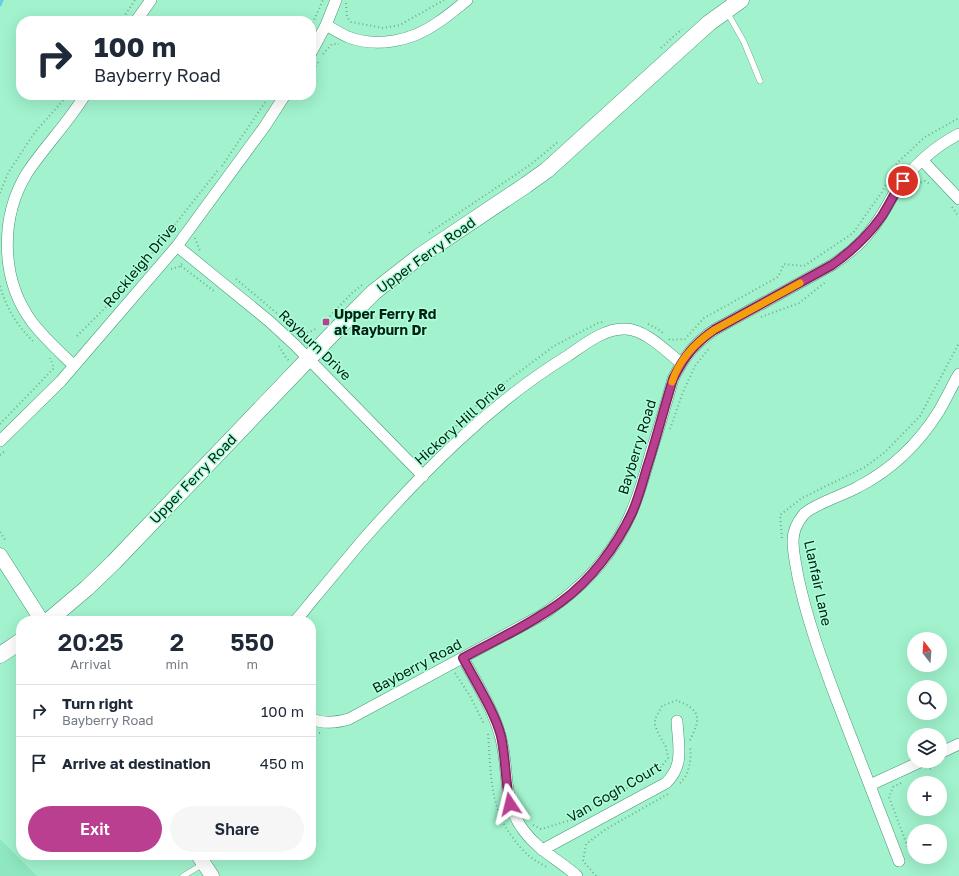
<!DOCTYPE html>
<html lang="en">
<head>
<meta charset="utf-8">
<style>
  body { margin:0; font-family:"Golos Text",sans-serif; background:#f6f6f7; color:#1f2937; height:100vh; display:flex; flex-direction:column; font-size:15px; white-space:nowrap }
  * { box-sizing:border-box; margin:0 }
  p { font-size:13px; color:#747a83 }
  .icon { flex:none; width:22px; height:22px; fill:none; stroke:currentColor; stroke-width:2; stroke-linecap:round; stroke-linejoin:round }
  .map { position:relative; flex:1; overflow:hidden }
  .drawer { position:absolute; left:16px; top:616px; width:300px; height:244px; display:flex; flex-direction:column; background:#fff; border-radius:16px; box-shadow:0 4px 16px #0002 }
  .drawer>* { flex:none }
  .top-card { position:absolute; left:16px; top:16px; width:300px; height:84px; border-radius:16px; box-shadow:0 4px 16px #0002; background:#fff; color:#1f2937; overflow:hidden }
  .needle { width:26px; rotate:343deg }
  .controls { position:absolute; left:907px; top:632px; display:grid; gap:8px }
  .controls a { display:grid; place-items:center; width:40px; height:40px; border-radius:50%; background:#fff; box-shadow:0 4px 16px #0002; font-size:20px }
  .pin { position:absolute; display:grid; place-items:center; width:34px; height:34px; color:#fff; margin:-17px; border:2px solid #fff; border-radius:50%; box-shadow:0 1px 4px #0007 }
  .me { position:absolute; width:44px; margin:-22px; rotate:350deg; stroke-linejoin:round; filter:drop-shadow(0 0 3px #0008) }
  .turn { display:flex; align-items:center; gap:14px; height:84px; padding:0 12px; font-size:18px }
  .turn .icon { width:52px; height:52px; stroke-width:2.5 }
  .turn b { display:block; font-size:28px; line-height:34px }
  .eta { display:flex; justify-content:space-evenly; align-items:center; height:68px; text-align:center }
  .eta b { font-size:24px; font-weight:600; line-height:28px }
  .button { display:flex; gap:8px; margin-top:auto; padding:8px 12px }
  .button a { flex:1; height:46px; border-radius:24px; background:#bb3f90; color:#fff; font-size:16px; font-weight:600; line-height:46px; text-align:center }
  .button a+a { background:#f6f6f7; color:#1f2937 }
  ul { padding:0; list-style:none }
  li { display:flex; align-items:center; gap:12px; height:52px; padding:0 12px; border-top:1px solid #e0e1e3 }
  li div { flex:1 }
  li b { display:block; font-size:15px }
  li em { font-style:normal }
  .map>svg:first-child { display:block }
  .built { fill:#8ee7bf }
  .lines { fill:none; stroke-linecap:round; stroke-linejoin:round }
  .stream { stroke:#6ac8ea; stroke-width:3 }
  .service-casing { stroke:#479775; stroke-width:6 }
  .minor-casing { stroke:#479775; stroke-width:12 }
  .tertiary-casing { stroke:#479775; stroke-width:15 }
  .secondary-casing { stroke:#479775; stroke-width:17 }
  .path { stroke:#6eaf92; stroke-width:2; stroke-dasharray:1 3; stroke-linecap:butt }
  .service { stroke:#fff; stroke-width:5.5 }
  .minor { stroke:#fff; stroke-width:11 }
  .tertiary { stroke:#fff; stroke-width:14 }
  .secondary { stroke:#fff; stroke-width:16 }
  .route-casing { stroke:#7a295e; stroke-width:10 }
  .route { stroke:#bb3f90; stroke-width:7 }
  .slow { stroke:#f59e0b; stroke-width:7 }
  .poi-dot { fill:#bb3f90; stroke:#aeffda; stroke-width:1.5 }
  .labels { text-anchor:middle; stroke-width:3; stroke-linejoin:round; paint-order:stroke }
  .street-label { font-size:14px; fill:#002013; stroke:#aeffda }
  .poi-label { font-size:14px; font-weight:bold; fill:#002013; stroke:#aeffda; text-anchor:start }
</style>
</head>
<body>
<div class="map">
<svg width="959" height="876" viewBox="0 0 959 876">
  <rect width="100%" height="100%" fill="#a1f2cd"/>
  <path class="built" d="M0 839 37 876H0Z"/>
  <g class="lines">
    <path class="stream" d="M0 5 2 0"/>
    <g class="service-casing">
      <path id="service" d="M727 12 744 42 760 81
        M183 876 203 864"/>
    </g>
    <g class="minor-casing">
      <path id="minor" d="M136 21 151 0
        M326 25C333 29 341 34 348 37 377 48 412 41 437 23 448 16 457 8 467 0
        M311 53 326 25 336 0
        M922 160 959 199
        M177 246 269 321 295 345 423 476
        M74 366C60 352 44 338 32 322 0 279 0 217 27 173 45 146 68 123 85 95
        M0 441 61 381 177 246 265 126 285 95
        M295 621C303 613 309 604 316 596 331 578 346 560 361 542 422 473 489 404 569 355 585 344 605 328 625 329 645 329 666 351 681 363
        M463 658C476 682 493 709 500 735 510 768 501 801 524 831 538 850 559 860 577 876
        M311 719C324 724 336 723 349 719L542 615C567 598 589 580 607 555 630 525 641 489 651 452 659 428 666 404 673 379 684 357 694 344 714 330L832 265C847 255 861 244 871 230 882 217 888 203 897 189 913 166 934 147 959 134
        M940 753 959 744
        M870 785 922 761
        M542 850 666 783C685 765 678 744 677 721
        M899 861C878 807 857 752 836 698 821 658 807 619 798 577 796 565 793 553 793 541 793 531 798 521 804 514 814 504 844 495 858 487 891 470 919 443 939 411 946 399 952 386 959 374"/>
    </g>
    <g class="tertiary-casing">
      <path id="tertiary" d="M0 555 42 621
        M198 855 212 876"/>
    </g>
    <g class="secondary-casing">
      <path id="secondary" d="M48 621 87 588 114 562 336 330 374 292 420 256 526 185 547 170 709 23 741 0
        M0 655 21 641"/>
    </g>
    <path class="path" d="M346 3 347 17 351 22 383 28 400 25 444 0
      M121 21 135 0
      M311 27 323 0
      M661 48 682 29
      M323 54 332 44H339
      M311 73 319 61
      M222 166 270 95
      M913 185 925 181 931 185
      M0 193 8 173 35 132 68 95
      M952 207 959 217
      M429 233 530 165 559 141
      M195 238 200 251
      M181 266 214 291
      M171 269 181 266 182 263
      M236 279 303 335 318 328
      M0 286C6 307 17 326 33 341
      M761 317 799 303 827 281
      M324 322 353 292 362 285
      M648 324 658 329 664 334
      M77 336 123 290 219 169
      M669 339 670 340 685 339 704 318 778 277 784 264 804 266 853 233 882 192 897 163 925 137 959 118
      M279 346 285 356 290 362
      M327 365 331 362 332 353
      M0 424 54 368 50 358
      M670 429 683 392 695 366 710 347
      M0 455 5 451
      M421 459 427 455 483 399 554 346 598 323 603 322
      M0 532 6 541
      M782 538 780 515 802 498 865 467 885 452 920 416 959 343
      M455 673 470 696 484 724
      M311 733H322
      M488 734C491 770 489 807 513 838 523 852 531 859 547 867
      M930 769 940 763
      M680 783C689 775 692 759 690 747
      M901 783 893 787 889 797 910 853
      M533 825 541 829 571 820 658 771 668 758 666 747 658 733 655 725V719L662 706 677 700C681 703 687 704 691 708 704 718 693 731 689 743
      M596 876 583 861 586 844 606 829 668 794"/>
    <use href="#service" class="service"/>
    <use href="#minor" class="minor"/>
    <use href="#tertiary" class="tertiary"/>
    <use href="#secondary" class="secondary"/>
  </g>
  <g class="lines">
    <g class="route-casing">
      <path id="route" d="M510 804C505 781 506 758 501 736 495 712 475 681 463 658 496 640 531 624 561 602 591 580 616 547 632 513 640 495 644 476 650 458 658 432 665 405 673 379 684 357 694 344 714 330L832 265C852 251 868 236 882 216 889 205 895 192 903 181"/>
    </g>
    <use href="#route" class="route"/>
    <path class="slow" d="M672 382C679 360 695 343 714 330L800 283"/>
  </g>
  <rect class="poi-dot" x="322" y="318" width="8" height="8" rx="2"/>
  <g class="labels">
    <g class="street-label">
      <text transform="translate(426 255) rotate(-36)" y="5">Upper Ferry Road</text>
      <text transform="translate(140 265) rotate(-50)" y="5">Rockleigh Drive</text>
      <text transform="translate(315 345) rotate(44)" y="5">Rayburn Drive</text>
      <text transform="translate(460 423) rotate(-42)" y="5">Hickory Hill Drive</text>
      <text transform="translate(637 447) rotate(-73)" y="5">Bayberry Road</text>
      <text transform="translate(193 479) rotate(-46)" y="5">Upper Ferry Road</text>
      <text transform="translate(818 583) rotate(78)" y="5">Llanfair Lane</text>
      <text transform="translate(417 666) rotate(-28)" y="5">Bayberry Road</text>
      <text transform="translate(614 792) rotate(-30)" y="5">Van Gogh Court</text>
    </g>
    <g class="poi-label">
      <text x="334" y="319">Upper Ferry Rd<tspan x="334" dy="16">at Rayburn Dr</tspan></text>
    </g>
  </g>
</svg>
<div class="controls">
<a><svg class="needle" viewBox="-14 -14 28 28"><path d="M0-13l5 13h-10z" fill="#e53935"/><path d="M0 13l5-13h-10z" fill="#747a83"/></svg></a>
<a><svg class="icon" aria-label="search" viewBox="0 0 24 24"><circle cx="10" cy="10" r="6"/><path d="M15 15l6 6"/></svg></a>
<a><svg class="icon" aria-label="layers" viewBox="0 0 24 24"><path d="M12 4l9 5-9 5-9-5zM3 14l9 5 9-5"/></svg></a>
<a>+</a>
<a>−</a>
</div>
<div class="pin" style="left:903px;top:181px;background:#d93025"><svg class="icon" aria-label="arrive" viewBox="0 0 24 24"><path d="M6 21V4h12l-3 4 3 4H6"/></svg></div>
<svg class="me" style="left:510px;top:804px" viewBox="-20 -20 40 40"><path d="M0-17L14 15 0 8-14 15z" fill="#bb3f90" stroke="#fff" stroke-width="4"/></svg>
<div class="top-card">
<div class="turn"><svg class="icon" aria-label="right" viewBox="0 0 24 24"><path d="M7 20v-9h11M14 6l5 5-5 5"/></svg><div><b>100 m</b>Bayberry Road</div></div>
</div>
<section class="drawer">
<div class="eta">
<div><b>20:25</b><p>Arrival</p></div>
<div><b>2</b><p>min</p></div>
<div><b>550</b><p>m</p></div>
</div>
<ul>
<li><svg class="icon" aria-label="right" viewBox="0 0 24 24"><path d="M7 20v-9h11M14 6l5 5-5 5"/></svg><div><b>Turn right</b><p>Bayberry Road</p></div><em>100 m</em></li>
<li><svg class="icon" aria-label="arrive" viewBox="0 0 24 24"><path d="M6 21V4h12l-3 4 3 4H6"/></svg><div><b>Arrive at destination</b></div><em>450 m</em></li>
</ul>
<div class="button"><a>Exit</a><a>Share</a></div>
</section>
</div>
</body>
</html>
